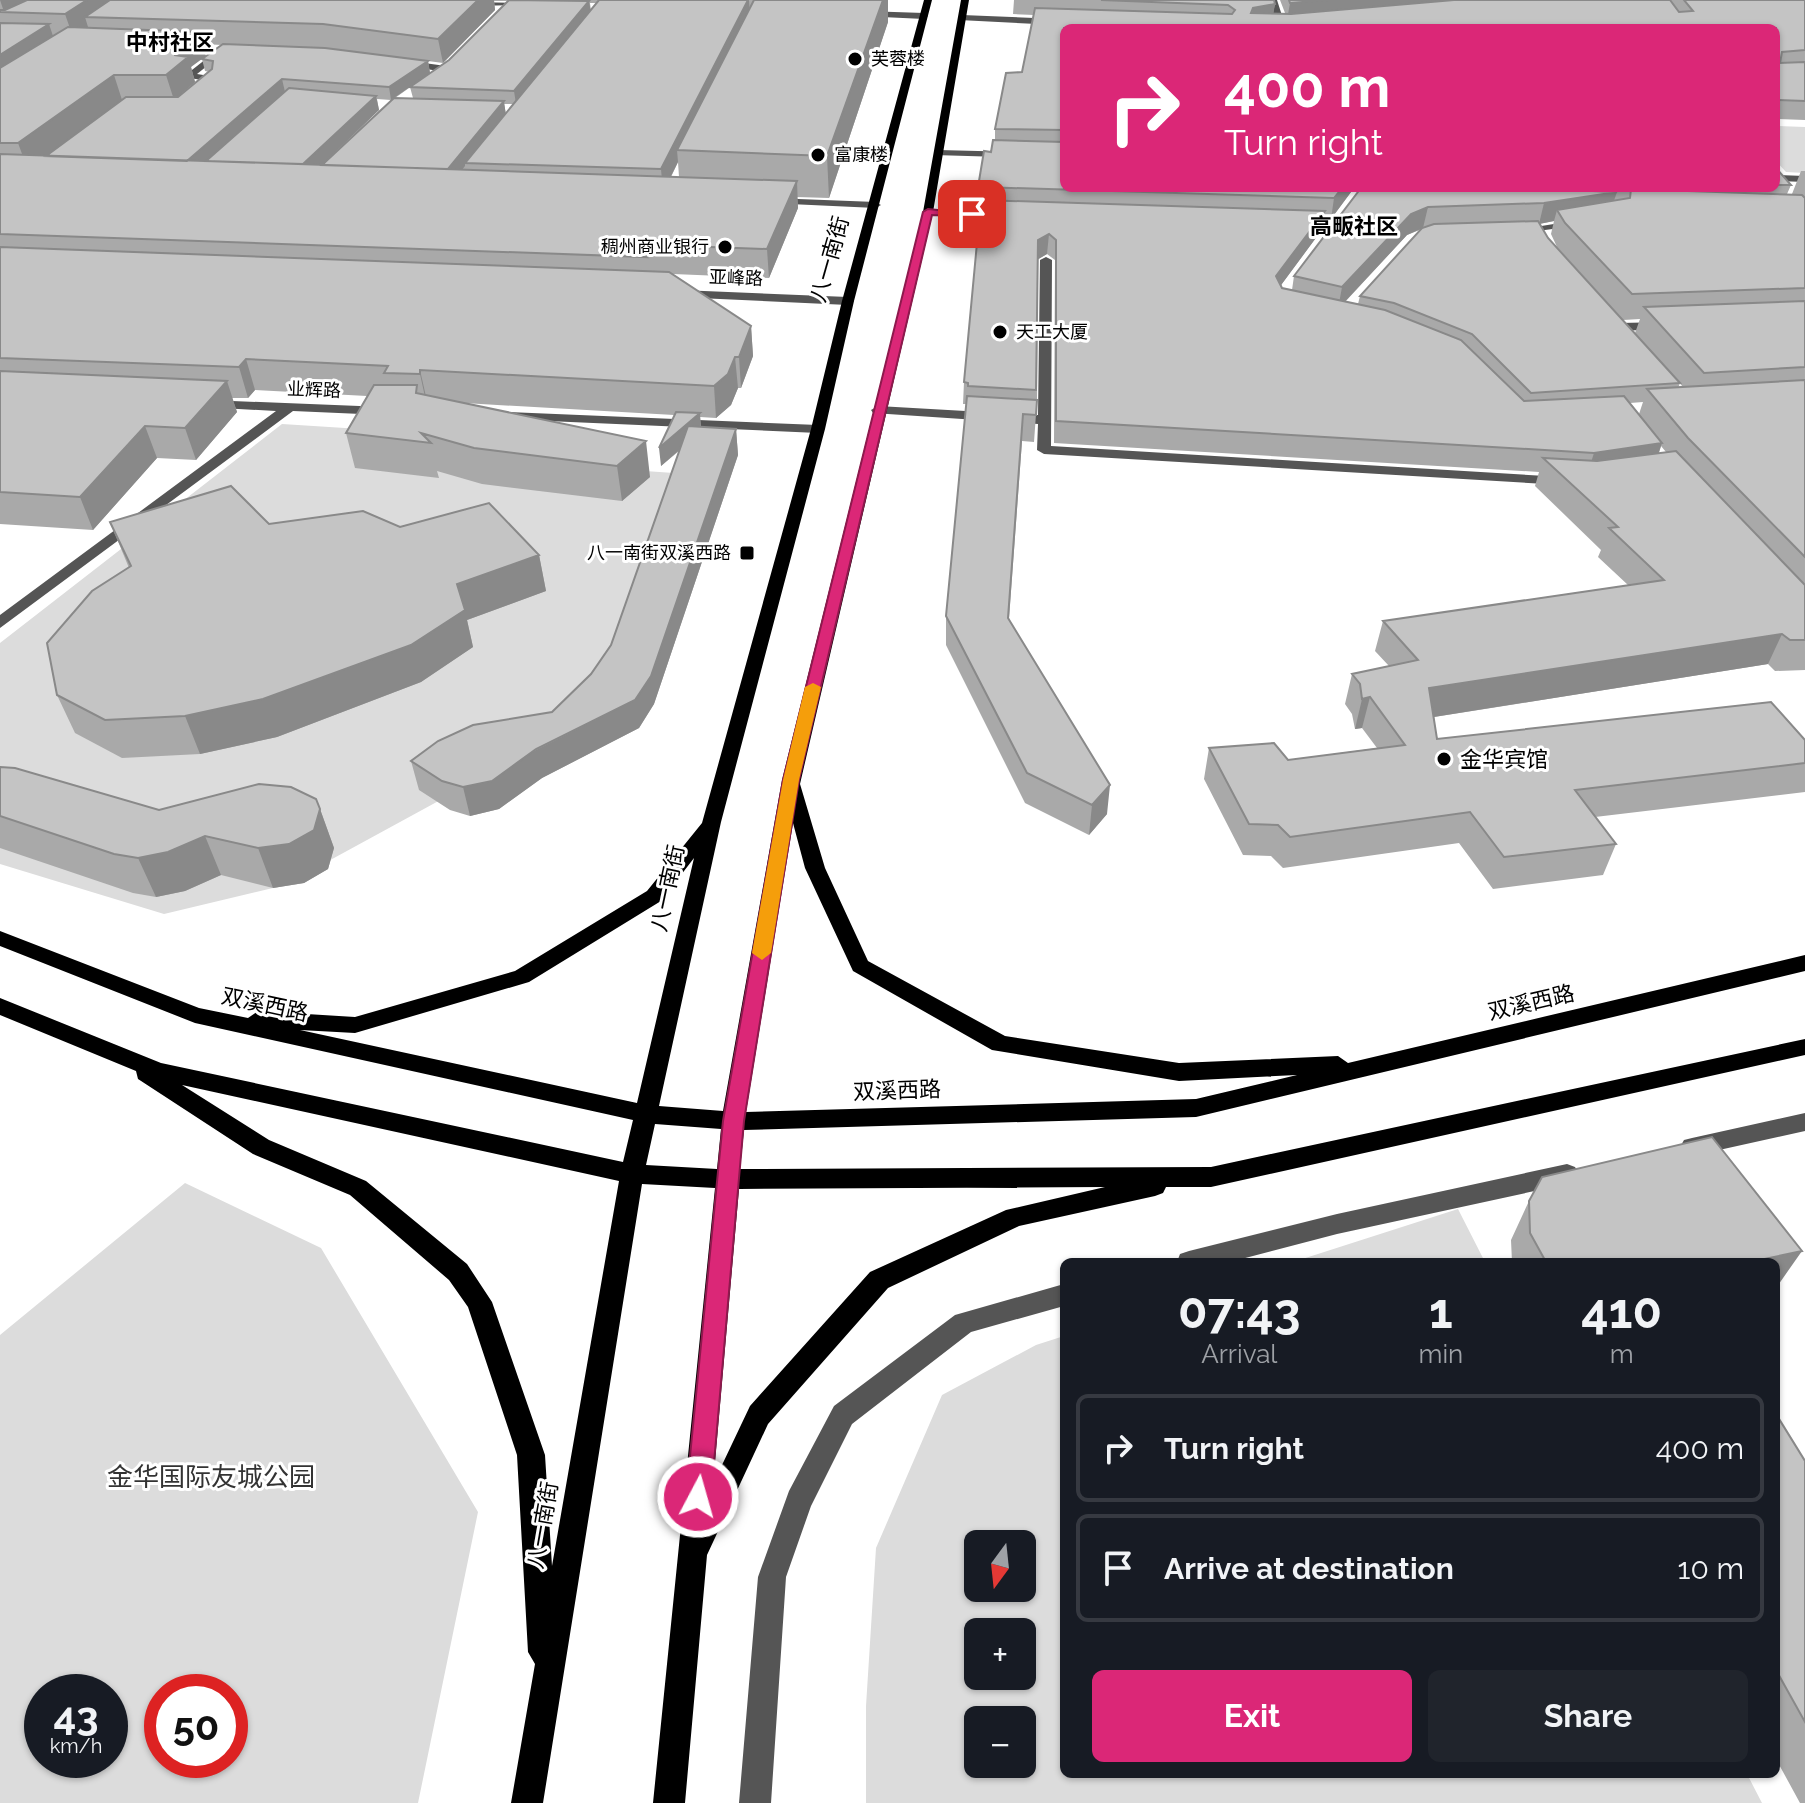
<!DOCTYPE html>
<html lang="en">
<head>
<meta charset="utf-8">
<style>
  body { margin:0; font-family:Raleway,"Noto Sans SC",sans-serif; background:#20242c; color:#f1f3f6; height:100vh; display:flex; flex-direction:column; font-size:30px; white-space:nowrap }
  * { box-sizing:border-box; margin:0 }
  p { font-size:26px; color:#9ea1a6 }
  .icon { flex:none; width:44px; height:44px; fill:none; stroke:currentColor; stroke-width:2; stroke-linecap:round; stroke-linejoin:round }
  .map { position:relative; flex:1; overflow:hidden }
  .sheet { position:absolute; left:1060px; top:1258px; width:720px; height:520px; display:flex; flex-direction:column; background:#171b24; border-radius:12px; box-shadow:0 2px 6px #0004 }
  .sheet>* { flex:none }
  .hud { position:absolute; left:1060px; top:24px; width:720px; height:168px; border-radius:12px; box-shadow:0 2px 6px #0004; background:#db2777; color:#fff; overflow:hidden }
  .needle { width:52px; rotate:195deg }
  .tools { position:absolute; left:964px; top:1530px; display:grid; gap:16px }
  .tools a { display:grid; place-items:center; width:72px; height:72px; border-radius:12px; background:#171b24; box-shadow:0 2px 6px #0004; font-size:40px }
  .speed { position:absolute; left:24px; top:1674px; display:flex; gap:16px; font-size:40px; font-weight:700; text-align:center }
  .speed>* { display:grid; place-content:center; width:104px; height:104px; border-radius:50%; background:#171b24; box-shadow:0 2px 6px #0004; line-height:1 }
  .speed small { font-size:20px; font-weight:400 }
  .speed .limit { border:12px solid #d22; background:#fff; color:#111 }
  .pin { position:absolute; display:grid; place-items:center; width:68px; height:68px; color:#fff; margin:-34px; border-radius:16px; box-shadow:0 4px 12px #0006 }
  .me { position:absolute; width:88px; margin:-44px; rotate:6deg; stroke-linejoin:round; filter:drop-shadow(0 0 6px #0008) }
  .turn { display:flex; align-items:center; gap:28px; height:168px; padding:0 32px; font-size:36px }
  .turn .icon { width:104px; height:104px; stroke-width:2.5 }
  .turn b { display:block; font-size:56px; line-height:68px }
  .eta { display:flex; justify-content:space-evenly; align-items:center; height:136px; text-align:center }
  .eta b { font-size:48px; font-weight:700; line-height:56px }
  .action { display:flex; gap:16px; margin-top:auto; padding:16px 32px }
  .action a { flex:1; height:92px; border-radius:12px; background:#db2777; color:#fff; font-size:32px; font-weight:700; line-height:92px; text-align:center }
  .action a+a { background:#20242c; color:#f1f3f6 }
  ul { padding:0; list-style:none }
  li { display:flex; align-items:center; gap:24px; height:108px; margin:0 16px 12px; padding:0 16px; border:4px solid #363941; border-radius:12px }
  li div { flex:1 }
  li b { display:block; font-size:30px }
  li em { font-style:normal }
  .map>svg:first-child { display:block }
  .green { fill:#dcdcdc; fill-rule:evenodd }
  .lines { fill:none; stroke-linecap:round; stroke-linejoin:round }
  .minor { fill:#555; fill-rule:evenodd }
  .major { fill:#000; fill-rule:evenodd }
  .wall { fill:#a9a9a9; fill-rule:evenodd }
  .shaded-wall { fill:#898989 }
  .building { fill:#c4c4c4; stroke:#898989; stroke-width:2 }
  .route { fill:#db2777; stroke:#8e194d; stroke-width:2 }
  .slow { fill:#f59e0b }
  .poi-dot { fill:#000; stroke:#fff; stroke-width:3 }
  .labels { text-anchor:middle; stroke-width:6; stroke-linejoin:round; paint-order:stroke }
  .far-poi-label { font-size:18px; fill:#000; stroke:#fff; text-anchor:start }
  .far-street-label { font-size:18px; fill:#000; stroke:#fff }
  .far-quarter-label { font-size:22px; font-weight:bold; fill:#000; stroke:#fff }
  .street-label { font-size:22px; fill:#000; stroke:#fff }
  .poi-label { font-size:22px; fill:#000; stroke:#fff; text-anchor:start }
  .near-park-label { font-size:26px; fill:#333; stroke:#fff }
</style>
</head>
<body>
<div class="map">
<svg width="1805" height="1803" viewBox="0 0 1805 1803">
  <rect width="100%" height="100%" fill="#fff"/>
  <path class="green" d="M1776 126 1805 127V173L1786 172 1776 161Z
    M282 424 517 439 645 471 717 476 642 690 312 870 273 888 164 914 0 864V643Z
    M185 1183 321 1248 478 1512 418 1803H0V1335ZM110 1692V1760H42V1692ZM230 1692V1760H162V1692Z
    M1458 1209 1485 1262H1293Z
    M1064 1336V1774H1747L1762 1803H866V1706L876 1548 942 1395 1036 1345ZM1022 1544V1588H978V1544ZM1022 1632V1676H978V1632ZM1022 1720V1764H978V1720Z"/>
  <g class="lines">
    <path class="minor" d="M1269 0H1277L1286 28H1278Z
      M468 2 532 3 536 5 465 6Z
      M864 11 924 13 928 16 924 19 861 16Z
      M962 15 1058 19 1062 22 1058 25 959 20Z
      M220 48 227 50 197 74 216 77 200 91H194L202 80 183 77Z
      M402 60 446 66 451 69 446 72 399 65Z
      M938 150 1064 153V159L934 155Z
      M1776 175 1805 176V182L1776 181Z
      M772 198 876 202 881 205 876 208 768 203 767 201Z
      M928 209 1005 212 1011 215 1005 218 924 214 923 212Z
      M1579 220 1585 223 1583 225 1515 234 1509 231Z
      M1046 257 1052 260 1051 446 1563 477 1570 481 1563 485 1044 454 1037 450 1038 424 873 413 871 410 878 406 1038 415 1040 260Z
      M680 290 848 297 854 301 848 305 676 297V291Z
      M1669 322 1671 325 1665 329 1619 331 1613 327 1619 323Z
      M208 400 384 407 391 411 384 415 293 411 0 628V615L276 411 203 407V401Z
      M508 412 818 425 825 429 818 433 503 419 501 416Z
      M1805 1113V1131L1692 1156 1684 1154 1680 1147 1684 1140 1692 1138Z
      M1567 1164 1575 1167 1579 1174 1575 1181 1567 1184 1337 1234 1230 1262H1177L1180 1254 1189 1251 1337 1214Z
      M1064 1284V1306L971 1332 852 1424 811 1506 786 1577 771 1803H739L758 1577 789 1491 834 1406 955 1315Z"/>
    <path class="major" d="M924 0H932L854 301 825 429 721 822 659 1106 723 1111 782 780 923 212 961 0H969L933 212 800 784 825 868 868 961 1005 1036 1179 1063 1338 1056 1348 1063 1805 955V971L1196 1117 744 1130 740 1169 1211 1167 1805 1039V1055L1211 1187H1166L1163 1193 1155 1196 1019 1226 888 1288 768 1424 707 1555 685 1803H653L715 1188 642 1184 543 1803H511L535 1664 528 1652 517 1455 468 1307 449 1280 350 1195 253 1154 138 1079 136 1071 0 1015V998L161 1063 623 1162 633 1120 195 1023 0 946V931L199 1008 248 1018 258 1011 355 1017 515 971 647 891 702 823 811 429 842 301ZM793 823 805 868 853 971 992 1050 1179 1081 1297 1075 1196 1099 746 1112ZM694 858 637 1103 300 1030 355 1033 529 982 661 901ZM182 1085 619 1181 552 1566 545 1455 492 1302 467 1264 366 1181 269 1140ZM655 1124 721 1129 717 1169 646 1165ZM1105 1187 1006 1210 870 1272 750 1406 713 1484 739 1189Z"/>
  </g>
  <path class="wall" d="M0 0H888V22L829 198 797 197 798 208 769 278 673 274 751 326 753 356 741 388H738L731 405 716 418 700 417 701 427 736 429 738 455 654 704 639 728 542 778 499 809 470 816 450 810 419 790 411 761 552 712 591 674 611 645 679 451 661 466 674 415 464 403 650 477 622 501 482 484 437 471 439 478 355 468 346 433 367 396 255 390 248 398H232L237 412 196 460 157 458 93 530 0 524ZM494 1H508L449 60 410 87 413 98H395L430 73 428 61 443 63 495 10ZM590 3H597L591 11ZM202 44 222 45 202 59 205 71 209 72 177 97 195 82 191 67ZM377 99 391 100 322 165 379 110ZM504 104H514L506 114ZM678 162 679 177H671Z
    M1014 0H1274L1275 4 1273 13H1285L1280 0H1805V120L1776 119V28H1064V188H1354L1331 219H1323L1321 231 1281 285 1282 288 1292 290 1294 276 1361 188H1776V168L1791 185 1787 194H1792L1801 171H1805V670L1775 671 1768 664 1434 717 1437 739 1805 740V792L1595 817 1616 844 1603 875 1493 889 1459 843 1283 868 1271 856 1243 855 1204 779 1209 748 1288 760 1377 748 1362 728 1355 729 1352 714 1345 704 1352 674 1389 666 1375 651 1383 621 1628 585 1598 557 1601 550 1535 486 1539 472 1054 443 1055 260 1047 254 1038 259 1037 400 1034 442 1022 441 1009 619 1107 814 1089 835 1025 803 946 645V616L966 404H963L964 382 980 207 979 202V181L995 140V129L1022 72 1034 15 1013 14ZM1554 221 1551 234 1557 247 1623 320 1640 319 1635 333 1683 387 1678 388 1680 383 1548 238 1539 224ZM1422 229 1360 296 1358 304 1345 302 1407 235ZM1643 402 1639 414 1630 403ZM1661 446 1666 452 1659 453Z
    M110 522 269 524 400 527 539 555 546 591 467 620 473 647 421 682 277 737 200 754 122 758 75 733 57 695 129 568Z
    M0 767 159 810 320 809 334 848 328 869 304 883 273 888 221 875 185 891 156 897 133 893 0 848Z
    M1529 1201 1776 1262H1512L1511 1240Z
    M1776 1414 1805 1461V1803H1800L1776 1759Z"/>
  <path class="shaded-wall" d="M0 0H56L4 12Z
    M87 0H130L85 17 88 27 73 37 65 14Z
    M478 0H494L495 10 443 63 438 39Z
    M748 0H749L750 17 677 150 678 162 663 192 661 169Z
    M883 0H888V22L829 198 827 156Z
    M1328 0H1574L1287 20 1290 3Z
    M589 1 591 13 516 104 514 91Z
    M1275 4 1272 22 1249 28 1253 8Z
    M49 24 57 48 0 85V55Z
    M199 32 206 56 191 67 195 82 174 100 166 75 174 50Z
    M428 61 430 73 391 100 389 87Z
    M114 75 122 100 28 170 18 143Z
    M282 79 285 92 190 175 186 161Z
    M376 96 379 110 307 179 303 164Z
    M504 101 506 116 465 163V166L451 184 448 169Z
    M797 181 798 208 769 278 767 249Z
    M1342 188H1354L1331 219 1334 198Z
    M1617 192 1610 212 1557 210 1554 221 1539 224 1544 203Z
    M1428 207 1423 228 1407 235 1338 309 1342 287 1411 214Z
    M1325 211 1321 231 1273 296 1276 276Z
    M1049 234 1047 254 1037 260 1038 240Z
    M751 326 753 356 741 388 739 357Z
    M735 357 738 388 731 405 716 418 714 386Z
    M246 359 255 390 248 398 239 367Z
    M420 370 427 401V406L420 374Z
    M227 381 237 412 196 460 185 428Z
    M700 413 701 431 661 466 659 448Z
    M145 426 157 458 93 530 80 497Z
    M736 429 738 455 654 704 639 728 542 778 499 809 470 816 463 787 635 700Z
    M646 441 650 477 622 501 617 466Z
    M1662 443 1654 466 1587 475 1594 453Z
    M539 555 546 591 467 620 473 647 421 682 277 737 200 754 185 716 457 584Z
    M1782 634 1768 664 1421 719 1429 688Z
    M1370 697 1362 728 1355 729 1362 699Z
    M1110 785 1107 814 1089 835 1092 805Z
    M320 809 334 848 328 869 304 883 273 888 258 848Z
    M205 836 221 875 185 891 156 897 138 858Z
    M1802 1251 1776 1288V1262H1750Z"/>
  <path class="building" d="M27 0H87L65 14 0 12V10H5Z
    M110 0H478L438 39 323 24 85 17Z
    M509 0 589 1 514 91 410 87 449 60Z
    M599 0H748L661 169 465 163Z
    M754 0H883L827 156 677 150Z
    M1101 0H1274L1275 4 1253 8 1251 13 1291 14 1454 0H1670L1679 12 1693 11 1684 0H1805V50L1782 52 1780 63 1805 62V101L1776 100V28H1064V130L995 129 1006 73 1022 72 1035 8 1232 14 1235 10 1228 5Z
    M1289 0H1328L1290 3Z
    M0 23 49 24 0 55Z
    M68 27 199 32 174 50 175 55 188 57 166 75H114L18 143H0V68Z
    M223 44 325 48 428 61 389 87 282 79 187 161 46 156 126 97H178L212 69 213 61 202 59Z
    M289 88 376 96 303 164 206 161Z
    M394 98 504 101 448 169 322 165Z
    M993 140 1064 142V188H1342L1334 198 981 187 979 181 984 151 991 152Z
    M0 154 797 181 767 249 626 244 646 257 0 234Z
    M1776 168 1791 185H1776Z
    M1361 188H1519L1617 192 1544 203 1428 207 1411 214 1342 287 1294 276Z
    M1631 189 1802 195 1805 198V288L1632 294 1565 223 1557 210 1630 198Z
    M981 200 1325 211 1276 276 1282 288 1385 310 1461 340 1524 401 1624 396 1662 443 1594 453 1056 421V240L1049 234 1038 240 1036 390 968 386V383L964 382Z
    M1538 221 1548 238 1680 383 1531 393 1472 334 1394 303 1360 296 1422 228 1434 224Z
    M0 247 669 272 751 326 739 357H735L728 374 714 386 420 370V374L384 373 388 366 246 359 239 367 0 358Z
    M1805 301V367L1704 373 1644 307Z
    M0 371 227 381 185 428 145 426 80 497 0 492Z
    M1805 380V557L1688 438 1647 389Z
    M374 385H417L416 393 646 441 617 466 474 448 421 433 431 443 346 433Z
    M967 396 1037 400 1036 415 1023 414 1008 618 1110 785 1092 805 1027 773 946 616Z
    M676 412 700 413 659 448Z
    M688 426 736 429 651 676 635 700 536 749 492 781 463 787 442 781 411 761 438 741 473 725 552 712 591 674 611 645Z
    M1676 451 1805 585V640H1790L1782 634 1429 688 1437 739 1771 702 1805 740V763L1575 790 1616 844 1504 857 1470 812 1290 837 1278 825 1249 824 1209 748 1274 743 1288 760 1405 745 1370 697 1362 699 1360 684 1352 674 1418 660 1383 621 1664 580 1609 528 1618 527 1543 458 1597 461Z
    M231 486 269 524 363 511 400 527 489 503 539 555 457 584 465 610 411 645 263 699 185 716 105 720 57 695 47 643 92 591 131 566 110 522Z
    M0 767 15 768 159 810 259 784 291 787 316 799 320 809 314 830 289 844 258 848 205 836 168 852 138 858 114 854 0 816Z
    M1712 1137 1802 1251 1750 1262H1546L1530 1233 1529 1201 1542 1177Z
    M1776 1414 1805 1461V1722L1776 1670Z"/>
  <path class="route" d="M928 209 977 214 972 217 932 215 799 780 744 1121 711 1497 707 1506 698 1509 689 1506 686 1497 723 1121 783 780 923 212Z"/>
  <path class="slow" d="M813 683 821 687 799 780 771 953 762 960 752 953 783 780 805 687Z"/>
  <g class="poi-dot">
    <circle cx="855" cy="59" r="8"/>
    <circle cx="818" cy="155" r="8"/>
    <circle cx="725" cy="247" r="8"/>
    <circle cx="1000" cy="332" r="8"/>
    <rect x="739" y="545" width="16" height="16" rx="4"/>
    <circle cx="1444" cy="759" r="8"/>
  </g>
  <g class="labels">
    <g class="far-poi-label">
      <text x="871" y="65">芙蓉楼</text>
      <text x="834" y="161">富康楼</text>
      <text x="709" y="253" text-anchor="end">稠州商业银行</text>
      <text x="1016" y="338">天工大厦</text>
      <text x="731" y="559" text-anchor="end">八一南街双溪西路</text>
    </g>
    <g class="far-street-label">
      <text transform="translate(736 278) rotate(2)" y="6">亚峰路</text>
      <text transform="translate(314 390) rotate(2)" y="6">业辉路</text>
    </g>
    <g class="far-quarter-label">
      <text x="170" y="50">中村社区</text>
      <text x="1354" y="234">高畈社区</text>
    </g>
    <g class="street-label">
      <text transform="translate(829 259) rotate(-74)" y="8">八一南街</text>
      <text transform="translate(667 888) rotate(-78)" y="8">八一南街</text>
      <text transform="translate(1531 1002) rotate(-13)" y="8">双溪西路</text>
      <text transform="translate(265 1004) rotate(12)" y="8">双溪西路</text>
      <text transform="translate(897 1090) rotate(-2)" y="8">双溪西路</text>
      <text transform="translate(542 1525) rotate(-80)" y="8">八一南街</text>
    </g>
    <g class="poi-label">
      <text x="1460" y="767">金华宾馆</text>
    </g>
    <g class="near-park-label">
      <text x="211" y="1486">金华国际友城公园</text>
    </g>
  </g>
</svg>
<div class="tools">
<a><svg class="needle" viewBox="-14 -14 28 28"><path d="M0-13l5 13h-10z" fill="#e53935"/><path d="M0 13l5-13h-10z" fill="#9ea1a6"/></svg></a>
<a>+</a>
<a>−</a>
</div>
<div class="speed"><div>43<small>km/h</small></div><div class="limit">50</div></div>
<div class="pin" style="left:972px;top:214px;background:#d93025"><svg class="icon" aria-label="arrive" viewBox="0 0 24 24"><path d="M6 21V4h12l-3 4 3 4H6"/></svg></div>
<svg class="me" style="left:698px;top:1497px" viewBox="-20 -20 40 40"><circle r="17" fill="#db2777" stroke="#fff" stroke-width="3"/><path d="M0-11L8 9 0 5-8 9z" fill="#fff"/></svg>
<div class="hud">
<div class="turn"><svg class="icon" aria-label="right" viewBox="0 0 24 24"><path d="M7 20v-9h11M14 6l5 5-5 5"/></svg><div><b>400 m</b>Turn right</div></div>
</div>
<section class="sheet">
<div class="eta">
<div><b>07:43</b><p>Arrival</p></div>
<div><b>1</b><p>min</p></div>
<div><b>410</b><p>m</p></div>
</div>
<ul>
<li><svg class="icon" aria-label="right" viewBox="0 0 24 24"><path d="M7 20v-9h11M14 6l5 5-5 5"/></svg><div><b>Turn right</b></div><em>400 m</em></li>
<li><svg class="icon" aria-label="arrive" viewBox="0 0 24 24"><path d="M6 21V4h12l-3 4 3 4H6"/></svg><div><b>Arrive at destination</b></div><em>10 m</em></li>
</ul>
<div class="action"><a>Exit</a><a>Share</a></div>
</section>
</div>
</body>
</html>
